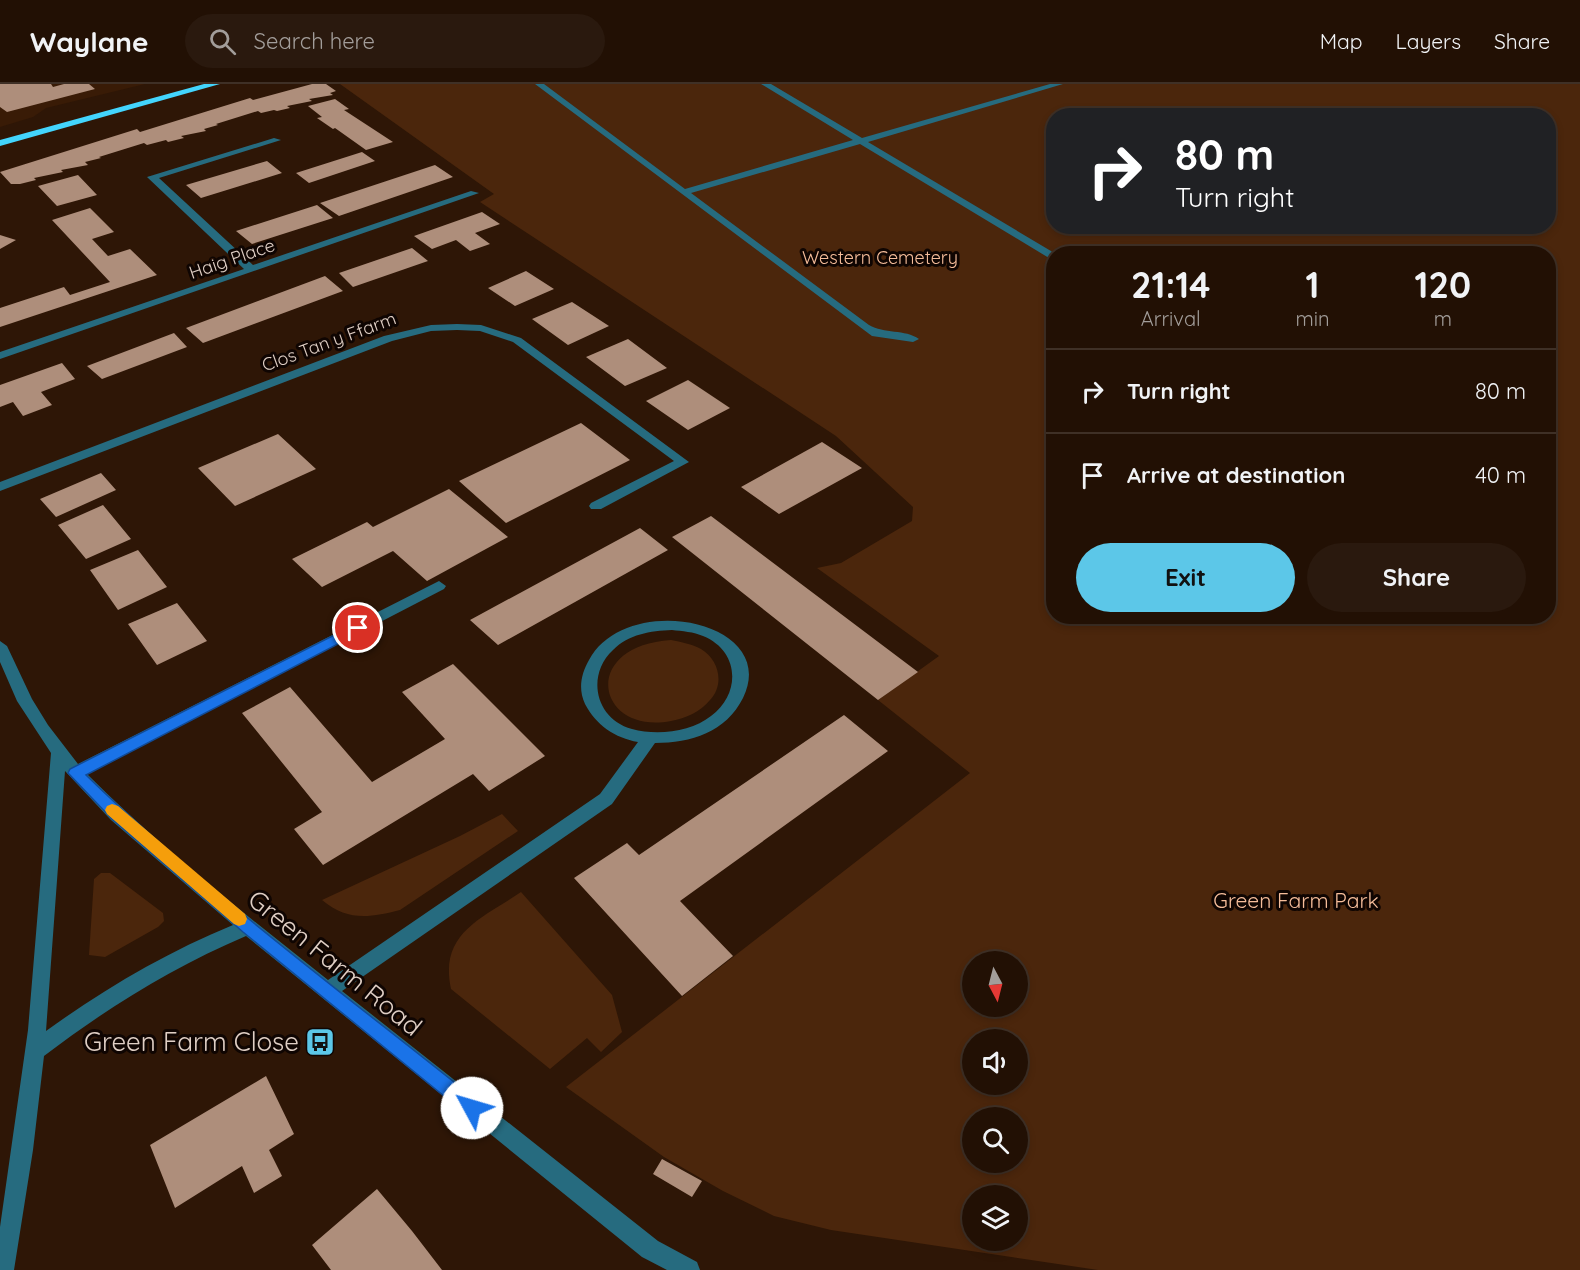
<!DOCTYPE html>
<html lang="en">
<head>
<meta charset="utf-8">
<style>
  body { margin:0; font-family:Quicksand,sans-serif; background:#2a190e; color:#f1f3f6; height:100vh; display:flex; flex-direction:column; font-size:22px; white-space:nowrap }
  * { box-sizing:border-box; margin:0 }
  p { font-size:20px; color:#a29d9a }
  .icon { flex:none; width:33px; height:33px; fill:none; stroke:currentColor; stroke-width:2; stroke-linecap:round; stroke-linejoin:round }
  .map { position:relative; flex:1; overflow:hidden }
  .panel { position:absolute; left:1046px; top:162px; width:510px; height:378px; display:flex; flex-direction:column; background:#221004; border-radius:24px; box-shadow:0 3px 9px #0003,0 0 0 2px #3f3026 }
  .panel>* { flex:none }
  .hud { position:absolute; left:1046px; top:24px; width:510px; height:126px; border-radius:24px; box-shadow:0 3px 9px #0003,0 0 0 2px #3f3026; background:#202124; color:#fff; overflow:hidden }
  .needle { width:39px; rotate:173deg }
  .controls { position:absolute; left:962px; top:867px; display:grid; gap:12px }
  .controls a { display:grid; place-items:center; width:66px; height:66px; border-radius:50%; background:#221004; box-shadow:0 3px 9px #0003,0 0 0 2px #3f3026; font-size:30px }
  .pin { position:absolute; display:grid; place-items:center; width:51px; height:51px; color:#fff; margin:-26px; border:3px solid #fff; border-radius:50%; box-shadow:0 2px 6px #0007 }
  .me { position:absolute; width:66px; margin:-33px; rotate:309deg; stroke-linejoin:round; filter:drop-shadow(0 0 4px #0008) }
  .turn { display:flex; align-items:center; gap:21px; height:126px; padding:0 30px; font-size:27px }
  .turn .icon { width:78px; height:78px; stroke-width:2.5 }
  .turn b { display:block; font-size:42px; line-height:51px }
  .eta { display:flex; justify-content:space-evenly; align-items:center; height:102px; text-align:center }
  .eta b { font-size:36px; font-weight:700; line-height:42px }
  .button { display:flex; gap:12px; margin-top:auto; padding:12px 30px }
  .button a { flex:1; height:69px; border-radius:36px; background:#5cc7e8; color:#111; font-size:24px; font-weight:700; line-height:69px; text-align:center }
  .button a+a { background:#2a190e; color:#f1f3f6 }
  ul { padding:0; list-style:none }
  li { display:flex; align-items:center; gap:18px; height:84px; padding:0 30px; border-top:2px solid #3f3026 }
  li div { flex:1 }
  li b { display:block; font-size:22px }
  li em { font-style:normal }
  header { display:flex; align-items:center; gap:36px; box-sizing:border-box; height:84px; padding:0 30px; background:#221004; border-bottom:2px solid #3f3026 }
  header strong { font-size:28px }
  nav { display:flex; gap:33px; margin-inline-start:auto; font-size:21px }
  .search { width:420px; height:54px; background:#2a190e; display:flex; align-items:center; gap:15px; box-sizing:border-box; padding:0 21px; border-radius:33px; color:#a29d9a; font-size:22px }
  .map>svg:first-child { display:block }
  .built { fill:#391b06 }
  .green { fill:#4b260c; fill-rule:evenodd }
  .building { fill:#ae8e7b }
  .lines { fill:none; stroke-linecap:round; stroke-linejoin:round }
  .minor { fill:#266b7f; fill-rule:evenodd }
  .highway { fill:#43d5fd; fill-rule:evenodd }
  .route { fill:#1a73e8; stroke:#114b97; stroke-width:1.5 }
  .slow { fill:#f59e0b }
  .labels { text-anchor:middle; stroke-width:6; stroke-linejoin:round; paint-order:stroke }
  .far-park-label { font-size:18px; fill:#f6bd9a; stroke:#0f0502 }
  .far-street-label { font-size:18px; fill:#e0cfc5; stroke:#0f0502 }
  .park-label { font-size:21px; fill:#f6bd9a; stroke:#0f0502 }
  .near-street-label { font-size:26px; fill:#e0cfc5; stroke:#0f0502 }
  .near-poi-label { font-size:26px; fill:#e0cfc5; stroke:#0f0502; text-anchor:end }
</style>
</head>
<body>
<header>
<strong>Waylane</strong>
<div class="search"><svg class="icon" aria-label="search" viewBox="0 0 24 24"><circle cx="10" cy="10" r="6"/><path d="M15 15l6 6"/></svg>Search here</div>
<nav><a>Map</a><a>Layers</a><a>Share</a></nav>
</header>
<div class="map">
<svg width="1580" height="1186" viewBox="0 0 1580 1186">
  <rect width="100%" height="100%" fill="#2e1606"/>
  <path class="built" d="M0 0H145L46 24 33 33 0 43Z"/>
  <path class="green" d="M340 0H1580V1186H1098L831 1146 774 1132 723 1107 664 1073 566 1003 970 689 878 616 939 572 817 484 841 479 912 437 913 423 836 352 480 118 494 110ZM1053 32H1548V142H1053ZM1053 170H1548V532H1053ZM972 878H1017V922H972ZM972 956H1017V1000H972ZM972 1034H1017V1078H972ZM972 1112H1017V1156H972Z
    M671 556C681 558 692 560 701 565 719 576 725 600 710 616 700 628 686 634 671 637 596 651 579 562 671 556Z
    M502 730 518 747 400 826C369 834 347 837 322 816L460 752Z
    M101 789H110L163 829 164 837 158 843 105 873 89 871 94 795Z
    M521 808 612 911 622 948 601 968 587 954 550 985 451 905C439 849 481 835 521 808Z"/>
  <path class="building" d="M0 0H51L53 3 64 0H89L95 5 7 28 0 23Z
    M312 0H326L336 7 330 9 333 11 309 15 312 17 287 22 290 24 277 27 274 26 261 29 258 27 216 40 218 41 204 45 206 47 181 52 184 54 168 58 166 56 147 61 144 59 99 73 101 74 85 78 88 81 61 86 63 88 34 94 36 96 20 100H11L0 88 137 45 140 48 250 14 253 16Z
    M335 15 349 25 344 26 393 58 366 66 335 44 333 45 317 34 322 33 308 22Z
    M362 68 375 77 309 99 296 89Z
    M267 77 282 89 201 114 186 101Z
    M435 81 453 93 339 132 320 119Z
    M78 91 97 111 57 122 38 102Z
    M317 121 333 134 252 160 236 147Z
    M90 124 114 148 92 155 108 172 130 165 157 191 0 243V224L64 203 70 211 110 198 52 136Z
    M482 128 500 140 475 149 490 160 470 167 456 156 432 165 414 152Z
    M0 151 16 156 0 165Z
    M412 164 428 177 353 203 339 189Z
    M526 187 554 205 515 222 488 204Z
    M325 192 343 207 203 259 186 244Z
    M572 218 609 242 568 261 532 235Z
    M174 249 187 263 102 295 87 282Z
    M628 255 667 284 625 302 586 273Z
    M62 279 75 295 41 308 52 321 23 332 13 318 0 323V301Z
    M688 296 730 324 688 346 646 317Z
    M581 339 630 376 506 439 459 397Z
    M278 350 316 385 235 422 198 384Z
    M822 358 862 384 779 430 741 403Z
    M101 389 116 406 56 433 40 415Z
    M449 405 508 453 427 497 393 467 322 503 292 475 367 438 373 443Z
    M103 421 131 455 86 475 58 441Z
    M711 432 918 588 878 616 672 453Z
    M640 444 668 466 498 561 470 536Z
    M138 466 167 503 118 526 90 486Z
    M177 519 207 557 157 581 128 540Z
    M453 580 545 672 489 707 473 690 323 781 294 745 322 728 242 629 290 603 372 698 445 655 402 608Z
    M844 631 888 667 680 817 733 872 682 912 574 794 627 759 639 771Z
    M266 992 294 1050 269 1066 282 1092 254 1109 242 1082 175 1124 150 1061Z
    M662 1075 702 1097 692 1113 653 1090Z
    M377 1105 412 1147 442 1186H331L312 1161Z"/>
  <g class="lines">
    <path class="minor" d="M535 0H544L685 105 853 56 761 0H771L862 54 1050 0H1063L868 58 1056 170H1053V175L1049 174 860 60 691 109 869 241C884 250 905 245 919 255L913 258 872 252Z
      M274 54 281 56 159 94 253 181 471 107 479 109 0 275V268L244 185 147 93Z
      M457 240 481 241 521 254 689 378 601 425H591L589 422 591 419 674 377 513 258 480 247 457 246 431 247 392 257 0 407V398L384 252 431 241Z
      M439 497 446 502 444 505 87 690C162 765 246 831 328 896L600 710 638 658C615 654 596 641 585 620 578 605 581 590 589 576 626 506 781 536 743 614 726 648 691 659 655 659L612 720 342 907 658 1157 697 1178 700 1186H667L642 1173 246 852C173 883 107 924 44 972L33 1066 14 1186H0V1143L28 946 51 669 17 617 0 578V557L7 562 32 615 48 641 78 680ZM672 546C682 547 694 548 703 552 740 567 741 610 711 632 691 648 657 652 632 645 595 635 586 591 613 566 629 550 650 547 672 546ZM65 687 111 736 233 841C167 868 104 905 46 947Z"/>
    <path class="highway" d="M204 0H220L0 62V56Z"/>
  </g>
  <path class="route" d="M358 539 363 540 364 544 363 547 86 691C207 809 347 912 479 1018L481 1024 479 1030 472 1033 466 1030 243 848 112 735 68 689 70 685Z"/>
  <path class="slow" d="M112 720 118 722 245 830 247 835 245 840 239 842 234 840 107 730 105 726 107 722Z"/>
  <defs>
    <g id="bus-square" transform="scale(1.5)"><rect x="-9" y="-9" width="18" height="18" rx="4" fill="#5cc7e8" stroke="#0f0502"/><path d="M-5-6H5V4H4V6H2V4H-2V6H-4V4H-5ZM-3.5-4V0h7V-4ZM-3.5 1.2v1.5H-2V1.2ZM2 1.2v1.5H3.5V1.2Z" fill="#111"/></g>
  </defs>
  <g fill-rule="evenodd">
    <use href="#bus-square" x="320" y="958"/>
  </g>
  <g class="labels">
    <g class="far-park-label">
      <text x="880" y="180">Western Cemetery</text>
    </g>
    <g class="far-street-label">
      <text transform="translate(232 175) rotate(-19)" y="6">Haig Place</text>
      <text transform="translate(329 258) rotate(-20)" y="6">Clos Tan y Ffarm</text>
    </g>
    <g class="park-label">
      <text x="1296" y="824">Green Farm Park</text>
    </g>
    <g class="near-street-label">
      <text transform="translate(335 879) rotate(39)" y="9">Green Farm Road</text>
    </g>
    <g class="near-poi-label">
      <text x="299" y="967">Green Farm Close</text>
    </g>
  </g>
</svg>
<div class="controls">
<a><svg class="needle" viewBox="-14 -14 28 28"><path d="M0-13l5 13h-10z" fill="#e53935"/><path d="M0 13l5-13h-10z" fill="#a29d9a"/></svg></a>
<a><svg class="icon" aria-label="sound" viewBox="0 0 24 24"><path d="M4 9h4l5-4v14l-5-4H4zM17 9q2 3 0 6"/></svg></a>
<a><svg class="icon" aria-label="search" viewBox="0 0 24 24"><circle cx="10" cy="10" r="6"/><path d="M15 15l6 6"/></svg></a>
<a><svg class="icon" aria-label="layers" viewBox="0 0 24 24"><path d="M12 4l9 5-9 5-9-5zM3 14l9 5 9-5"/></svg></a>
</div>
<div class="pin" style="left:358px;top:544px;background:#d93025"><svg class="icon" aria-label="arrive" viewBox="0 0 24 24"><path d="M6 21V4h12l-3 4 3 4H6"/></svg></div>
<svg class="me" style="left:472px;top:1024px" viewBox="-20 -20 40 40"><circle r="19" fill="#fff"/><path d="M0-13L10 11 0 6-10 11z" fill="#1a73e8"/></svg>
<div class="hud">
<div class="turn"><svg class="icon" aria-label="right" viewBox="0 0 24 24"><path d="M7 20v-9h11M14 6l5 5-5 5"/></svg><div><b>80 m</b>Turn right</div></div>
</div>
<section class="panel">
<div class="eta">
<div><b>21:14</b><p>Arrival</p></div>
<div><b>1</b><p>min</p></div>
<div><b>120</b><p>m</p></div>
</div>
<ul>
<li><svg class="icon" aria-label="right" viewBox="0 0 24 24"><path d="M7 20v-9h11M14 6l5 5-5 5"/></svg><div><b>Turn right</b></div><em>80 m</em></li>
<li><svg class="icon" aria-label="arrive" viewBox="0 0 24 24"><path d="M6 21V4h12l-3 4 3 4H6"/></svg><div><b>Arrive at destination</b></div><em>40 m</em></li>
</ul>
<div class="button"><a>Exit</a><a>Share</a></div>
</section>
</div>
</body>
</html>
